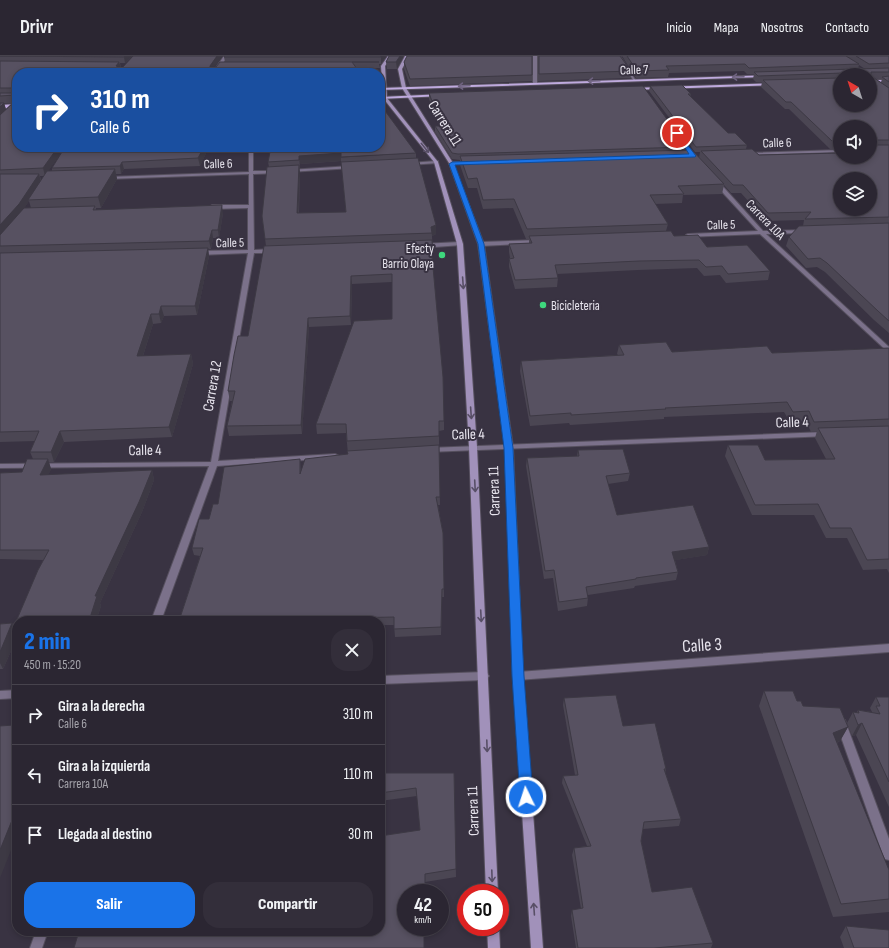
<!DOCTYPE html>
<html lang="es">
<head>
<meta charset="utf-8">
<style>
  body { margin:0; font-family:"Sofia Sans Condensed",sans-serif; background:#332e3a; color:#f1f3f6; height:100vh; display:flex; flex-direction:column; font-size:15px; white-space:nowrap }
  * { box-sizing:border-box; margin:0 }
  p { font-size:13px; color:#a6a5ac }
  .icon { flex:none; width:22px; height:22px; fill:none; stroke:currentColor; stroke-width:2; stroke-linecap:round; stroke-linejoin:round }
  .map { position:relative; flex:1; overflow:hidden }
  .drawer { position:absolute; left:12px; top:560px; width:373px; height:320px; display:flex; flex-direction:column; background:#2b2632; border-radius:16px; box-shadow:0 2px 6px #0003,0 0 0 1px #47434d }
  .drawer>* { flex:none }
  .guide { position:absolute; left:12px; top:12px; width:373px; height:84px; border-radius:16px; box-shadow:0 2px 6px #0003,0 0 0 1px #47434d; background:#1a4fa0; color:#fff; overflow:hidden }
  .needle { width:26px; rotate:321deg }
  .tools { position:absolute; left:833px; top:12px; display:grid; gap:8px }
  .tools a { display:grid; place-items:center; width:44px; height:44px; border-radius:50%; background:#2b2632; box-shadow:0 2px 6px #0003,0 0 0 1px #47434d; font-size:20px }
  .speed { position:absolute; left:397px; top:828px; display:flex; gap:8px; font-size:20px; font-weight:700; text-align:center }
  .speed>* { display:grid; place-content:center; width:52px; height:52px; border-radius:50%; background:#2b2632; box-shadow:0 2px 6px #0003,0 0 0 1px #47434d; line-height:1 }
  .speed small { font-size:10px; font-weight:400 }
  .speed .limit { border:6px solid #d22; background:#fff; color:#111 }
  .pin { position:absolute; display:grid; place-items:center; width:34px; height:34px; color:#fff; margin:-17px; border:2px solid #fff; border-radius:50%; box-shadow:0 1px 4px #0007 }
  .me { position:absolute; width:44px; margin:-22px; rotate:356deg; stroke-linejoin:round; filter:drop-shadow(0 0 3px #0008) }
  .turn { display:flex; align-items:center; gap:14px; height:84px; padding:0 12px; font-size:18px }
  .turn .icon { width:52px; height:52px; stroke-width:2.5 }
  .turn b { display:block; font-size:28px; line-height:34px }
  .round { display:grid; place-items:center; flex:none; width:42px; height:42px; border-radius:16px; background:#332e3a }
  .summary { display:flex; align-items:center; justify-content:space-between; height:68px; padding:0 12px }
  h1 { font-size:24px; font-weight:800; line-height:30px; color:#1a73e8 }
  .action { display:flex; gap:8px; margin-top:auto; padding:8px 12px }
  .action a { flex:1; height:46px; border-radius:16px; background:#1a73e8; color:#fff; font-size:16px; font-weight:800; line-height:46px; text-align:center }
  .action a+a { background:#332e3a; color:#f1f3f6 }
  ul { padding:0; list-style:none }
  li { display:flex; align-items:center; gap:12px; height:60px; padding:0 12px; border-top:1px solid #47434d }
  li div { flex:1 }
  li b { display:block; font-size:15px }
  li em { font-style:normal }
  header { display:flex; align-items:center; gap:24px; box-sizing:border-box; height:56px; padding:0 20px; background:#2b2632; border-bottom:1px solid #47434d }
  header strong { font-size:19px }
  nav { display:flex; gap:22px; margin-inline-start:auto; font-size:14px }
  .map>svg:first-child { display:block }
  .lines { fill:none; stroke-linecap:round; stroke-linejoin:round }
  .street-casing { stroke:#554f5d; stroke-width:2 }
  .secondary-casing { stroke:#554f5d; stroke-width:2 }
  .primary-casing { stroke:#554f5d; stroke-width:2 }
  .street { fill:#7b718a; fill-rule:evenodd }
  .secondary { fill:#a191ba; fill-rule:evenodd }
  .primary { fill:#bfaade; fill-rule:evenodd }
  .wall { fill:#4b4653; fill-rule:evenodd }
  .shaded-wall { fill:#3d3944 }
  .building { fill:#575161; stroke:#3d3944; fill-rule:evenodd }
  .oneway { stroke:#6f6380 }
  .oneway2 { stroke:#584f66 }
  .route { fill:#1a73e8; stroke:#114b97 }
  .poi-dot { fill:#3ed77d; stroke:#393342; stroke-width:1.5 }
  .labels { text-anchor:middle; stroke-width:4; stroke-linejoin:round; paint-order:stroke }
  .far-street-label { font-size:13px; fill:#e7e4ed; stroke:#393342 }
  .far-poi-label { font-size:13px; fill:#e7e4ed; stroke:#393342; text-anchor:end }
  .street-label { font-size:15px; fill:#e7e4ed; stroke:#393342 }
  .near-street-label { font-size:18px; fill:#e7e4ed; stroke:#393342 }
</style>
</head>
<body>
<header>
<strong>Drivr</strong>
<nav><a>Inicio</a><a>Mapa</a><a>Nosotros</a><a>Contacto</a></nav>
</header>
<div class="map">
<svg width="889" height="892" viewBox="0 0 889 892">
  <rect width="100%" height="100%" fill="#393342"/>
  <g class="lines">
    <g class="street-casing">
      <path id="street" d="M224 0H228L216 17H212Z
        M533 0H537V27L535 28 533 27Z
        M616 0H620L636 25H634Z
        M249 91H253V115H278L280 116 278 117 253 118 254 194 274 193 277 195 274 197H254L218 405 335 398 339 400 335 402 217 410 161 565H151L209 410 0 412V408L211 406 248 197 199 199 196 197 199 195 248 194V152L212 153 209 151 212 149H249V118L107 123 105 122 107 121 249 116Z
        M840 94V96L746 99 744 98 746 97Z
        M436 105H438V107L409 109 407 108 409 107Z
        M451 106H471L473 107 471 108H449V106Z
        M351 110H353V112L289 116 287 115 289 114Z
        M713 124H717L763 175 806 174V176L804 177 766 178 889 291V296L887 295 760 178 686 181V179L688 178 758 175 713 126Z
        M538 184 540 185V187L481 190 478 188 481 186Z
        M460 186 462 187V189L421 192 418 190 421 188Z
        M826 376H829L830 378 829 380 428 396 424 394 428 392Z
        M889 588V596L518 624 515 623 513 620 515 617 518 616Z
        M484 616 487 617 489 620 487 623 484 624 380 628V620Z
        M17 634V642L0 643V635Z
        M841 663 845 664 846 667 889 783V804L885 803 883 799 836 667 837 664Z
        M36 875H48L42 892H30Z"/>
    </g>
    <g class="secondary-casing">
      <path id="secondary" d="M388 0H392L385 10 387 42 438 106 463 188 477 391 498 837H486L469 391 457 188 434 106 383 42 381 10Z
        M405 0H409L402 13 406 32 453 107 484 188 513 391 523 620 543 892H531L513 620 505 391 478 188 449 107 402 32 398 13Z
        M487 871H499L500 892H488Z"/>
    </g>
    <g class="primary-casing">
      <path id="primary" d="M769 19 767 21 380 34V32Z
        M870 24H889V26H870Z
        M776 27 778 29 632 34 630 33 632 32Z
        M444 38 442 40 380 43V41Z
        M17 48V52L0 53V49Z"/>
    </g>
    <use href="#street" class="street"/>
    <use href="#secondary" class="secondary"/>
    <use href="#primary" class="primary"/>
  </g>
  <path class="wall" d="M0 0H132L125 7H120L121 12 216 11 225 6 224 1V0H386L381 8H379L380 12 17 17V91H209L200 110 124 113 121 118H116L117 123 101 152H96V154L223 157 219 182H213L211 193H208L209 200 197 259 164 260 161 267 153 268 143 300 191 298 193 308 172 381 64 386 54 406H49L51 413 48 419 152 414 154 424 142 456 100 547 101 550 96 565H17V585L16 584 3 613H0V568L12 567 14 570 43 504 0 503V417L22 416 33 403 30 396 35 385 0 386ZM4 47H12L6 53ZM63 94 52 112V115H48ZM40 120H44L41 124ZM29 145 31 152H24Z
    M389 0H403L397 13H387L386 6Z
    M538 0H620L631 15 630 22 538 25Z
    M622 0H889V277L874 264 825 216 817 211 806 212 786 190 789 181 803 170 804 164 766 165 741 137H731L724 129 722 138 683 139 682 147 655 148 668 168 666 175 674 180 707 191 770 215 768 224 726 227 720 219 704 220 697 212 638 214 557 218 558 222 557 231 515 233 509 211V203L510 202 509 196V188L529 187V183H526L513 152 483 153 477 132H468L460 109V104L452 103 435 76V70H439L429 43V37L687 91V94L699 102 700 96H695L649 35 650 30 691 38 690 41 728 77 747 89 746 93 759 99 835 97 836 93H830L789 53H785L761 31 762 26H756L753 23 754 18H747L744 15 669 17 668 21 636 22ZM859 9 865 13H858ZM840 19H870L840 49ZM875 23H882L881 26ZM840 71 870 101H840Z
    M404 6 532 19V25L410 30 404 13Z
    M416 97V102L436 169V178L432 180 433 200V208H432L444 365V374L439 375 440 449H438L443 477 444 541H442L441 579 395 581 394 569H380V565H179L200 500 194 499 192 492 218 448 300 403 301 415 348 398 346 377 317 378 316 368 392 263V226L352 228 351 269 309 271 302 378 229 380 227 370 232 345H230L228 335 248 280 266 190 262 160 269 111 268 106ZM341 105 346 156 299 157 300 117 299 112H300V108Z
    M619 289 672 296 772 297 889 292V517L887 513 863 514 847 482H826L814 459H752L725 400 728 389 765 404 826 403 815 382 817 375 811 376 806 365 790 366 784 356 664 361V363L570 369 569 367 530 370 520 315 521 305 618 299 617 298Z
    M578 394 630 417 628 425 608 428 617 459 709 491 707 499 675 504 678 516 676 524 635 530 634 532 588 539V542L587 550 558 555 553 522 544 523 526 410 527 402 577 400Z
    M764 635 797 645 803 650 848 671 840 685 837 687 889 814V856L833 861 759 650Z
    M876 641H889V751L856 679 852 680 847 667 853 656H857L858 654 872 656 870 652Z
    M564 642 623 670 666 713 665 717 681 763 679 770 643 773 641 785 652 836 713 887 711 892H576L571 860 572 854 581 853 572 799 574 792 587 790 562 727 563 720 575 719 563 649Z
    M380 717H454L456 821 425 826V837H406V871H424V892L380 875 420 774 417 740 380 745Z
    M846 870 889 892H844L840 881Z"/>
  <path class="shaded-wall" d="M125 0H132L125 7 124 1Z
    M217 0H223L211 16 210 10Z
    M381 0H386L381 8Z
    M400 0H403L397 13 396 6Z
    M119 6 121 12 116 10Z
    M4 47 6 54 0 61V51Z
    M58 91H65L45 120 43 112Z
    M204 91H209L200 110 198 102Z
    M341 97V105L300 108V112L299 100Z
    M122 106 124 113 121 118 120 110Z
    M299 109 300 117 298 166 297 157Z
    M115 113 117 123 101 152 98 141Z
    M39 118 41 126 28 144 29 145 22 156 0 181V169Z
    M222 149 223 157 219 182 218 174Z
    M436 169V178L432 180 431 171Z
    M212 174 213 182 211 193 209 185Z
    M208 192 209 200 197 259 195 250Z
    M432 200H433V208L432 209Z
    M351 220 352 228 351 269 350 260Z
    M161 250 164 260 161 267 159 258Z
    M151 258 153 268 140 309 137 300Z
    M308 262 309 271 302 378 301 369Z
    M191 298 193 308 172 381 169 371Z
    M60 375 64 386 54 406 51 396Z
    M48 403 51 413 44 429 40 419Z
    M152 414 154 424 142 456 100 547 101 550 96 565H89L95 540Z
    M709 491 707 499 670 505 672 496Z
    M12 567 16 575H12L16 584 3 613 0 607V596Z
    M862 667 856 679 852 680 858 669Z
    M848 671 840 685 826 691 833 677Z
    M17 752V779L0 822V794Z"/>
  <path class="building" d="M0 0H125L124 1Z
    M133 0H217L210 10V11H216L220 6H379H352L360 17H17V91H58L43 112 0 114V59L13 47 16 46V41L15 39 0 40V37H15L16 35 15 32H0V5L119 6 116 10 122 12Z
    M224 0H381V1H224Z
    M389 0H400L396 6H386Z
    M407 0H532V19L410 23 404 6Z
    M539 0H620L631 15 539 18Z
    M627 0H846L859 8 749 12 745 8 666 10 669 14 637 15Z
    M856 0H889V7L869 8Z
    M889 12V16H871V20L889 32V84H872L871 87 872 89H889V161L805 163 811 156 768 157 743 129H733L701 95 752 93 759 99 840 97V101H870V71H840V85H832L791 46H786L763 24 840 22V49H870V19H842L843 17 758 20 754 16ZM840 123H870V153H840Z
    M889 20V26L882 21Z
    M682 29 691 38H688L728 77H735L747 89 696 91 650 30Z
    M643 30 687 91 458 98 452 97 435 70H441L429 37Z
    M0 47H4L0 51Z
    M380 48 416 97 341 101V97L299 100V104L268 106 271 91H380Z
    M65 91H204L198 102 122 106 120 110 52 112Z
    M692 94 724 128 678 130 684 138 650 139 668 168 527 173 514 143 483 144 477 122 468 123 460 100Z
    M418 102 436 169 431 171 432 177 265 183 262 160 267 111 299 109 297 157 346 156 341 106Z
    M115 113 98 141 28 144 47 115Z
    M0 118H39L19 148 0 169Z
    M222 149 218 174H212L209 185 0 190V179L24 152 95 150 93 154Z
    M889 167V265L878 255 827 207 820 202 808 203 789 181 799 170Z
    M671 175 674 180 698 179 707 191 747 189 770 215 728 218 722 210 706 211 699 204 639 205 555 209 558 222 515 224 509 203 514 202 509 188 532 187 529 180Z
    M432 184 433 200H432L443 321 444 365H439V380L347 385 346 368H316L354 265 392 263V218L351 220 350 260 308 262 301 369 227 370 235 335H228L234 299 238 280H248L264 190Z
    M208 192 195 250H161L159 258H151L137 300 191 298 169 371 60 375 51 396H30L39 375 0 376V197Z
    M666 286 672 296 767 290 772 297 889 292V363L814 366 809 355 793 356 787 346 665 352 666 353 571 359V357L530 360 521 305 624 299 619 289Z
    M889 370V503L867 504 851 472H830L818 448 755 449 728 389H758L765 404 835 403 818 372Z
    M439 389 440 441H436L443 477 444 533H442L441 571 394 573V561L345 562 344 565H179L203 492H192L199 463H209L213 448H218L224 411 300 403V418L305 403 348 398 347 395Z
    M623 393 630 417 606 420 617 459 693 449 709 491 672 496 678 516 636 522V523L586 531 588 542 559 546 554 514 545 515 527 402 579 400 578 394Z
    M27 403H48L40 419 152 414 139 446 95 540H97L89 565H17V575H12L38 514 49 494H0V417L22 416Z
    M12 567 0 596V568Z
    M764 635H793L797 645H801L803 650 840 652 848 671 833 677 889 814V843L841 848Z
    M616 639 623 670 655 667 666 713H664L681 763 644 766 641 785 652 836 692 831 713 887 654 892H578L572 854 583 852 574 792 591 790 563 720 578 719 564 642Z
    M876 641H889V726L862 667 858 669 853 656 859 657 858 654 880 658 876 650H880Z
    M15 667H17V752L0 794V670L14 669Z
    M380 717H454L456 813 425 818V837H406V871H424V892H74L79 875H380V780L420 774 416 732 380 737Z
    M846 870 889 874V892H854Z"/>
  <defs><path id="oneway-shaft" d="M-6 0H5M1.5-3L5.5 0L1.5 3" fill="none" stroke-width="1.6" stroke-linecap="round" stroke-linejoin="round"/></defs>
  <g class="oneway">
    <use href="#oneway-shaft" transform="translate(738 21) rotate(178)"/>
    <use href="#oneway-shaft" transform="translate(594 25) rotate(178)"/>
    <use href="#oneway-shaft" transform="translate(464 30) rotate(178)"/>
  </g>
  <g class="oneway2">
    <use href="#oneway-shaft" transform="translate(425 92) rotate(51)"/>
    <use href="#oneway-shaft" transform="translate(463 227) rotate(86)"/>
    <use href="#oneway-shaft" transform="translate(471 357) rotate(86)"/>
    <use href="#oneway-shaft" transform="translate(475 430) rotate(87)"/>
    <use href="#oneway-shaft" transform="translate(481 560) rotate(87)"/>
    <use href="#oneway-shaft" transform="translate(487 690) rotate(88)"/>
    <use href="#oneway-shaft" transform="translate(492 820) rotate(88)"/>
    <use href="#oneway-shaft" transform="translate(534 853) rotate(-94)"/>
  </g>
  <path class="route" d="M675 76H678L696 100 695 101 455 109 484 188 513 392 524 620 533 741 531 745 526 746 522 745 520 741 512 620 504 392 478 188 449 108 452 106 689 98Z"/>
  <g class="poi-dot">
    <circle cx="442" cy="199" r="4"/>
    <circle cx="543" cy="249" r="4"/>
  </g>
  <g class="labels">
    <g class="far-street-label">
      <text transform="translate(634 13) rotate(-2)" y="5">Calle 7</text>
      <text transform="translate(777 86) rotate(-2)" y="5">Calle 6</text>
      <text transform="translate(218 107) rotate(-2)" y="5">Calle 6</text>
      <text transform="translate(766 163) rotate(46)" y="5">Carrera 10A</text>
      <text transform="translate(721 168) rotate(-2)" y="5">Calle 5</text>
      <text transform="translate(230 186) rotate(-1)" y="5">Calle 5</text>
    </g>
    <g class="far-poi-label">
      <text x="434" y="197">Efecty<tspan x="434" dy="15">Barrio Olaya</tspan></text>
      <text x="551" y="254" text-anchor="start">Bicicleteria</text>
    </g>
    <g class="street-label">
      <text transform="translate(445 67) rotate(58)" y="5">Carrera 11</text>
      <text transform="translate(212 330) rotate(-80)" y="5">Carrera 12</text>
      <text transform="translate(792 366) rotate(-2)" y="5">Calle 4</text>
      <text transform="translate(468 378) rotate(-2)" y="5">Calle 4</text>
      <text transform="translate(145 394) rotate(-1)" y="5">Calle 4</text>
      <text transform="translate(494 435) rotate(-92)" y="5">Carrera 11</text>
      <text transform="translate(473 755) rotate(-92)" y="5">Carrera 11</text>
    </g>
    <g class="near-street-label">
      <text transform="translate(702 589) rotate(-4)" y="6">Calle 3</text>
    </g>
  </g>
</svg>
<div class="tools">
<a><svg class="needle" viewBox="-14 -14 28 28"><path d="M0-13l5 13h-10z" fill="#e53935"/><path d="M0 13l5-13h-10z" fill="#a6a5ac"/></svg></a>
<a><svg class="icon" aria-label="sound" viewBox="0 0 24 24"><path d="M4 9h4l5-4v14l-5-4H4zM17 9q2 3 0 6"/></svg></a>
<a><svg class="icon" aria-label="layers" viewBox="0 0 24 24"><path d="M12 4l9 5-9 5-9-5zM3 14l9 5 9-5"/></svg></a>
</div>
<div class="speed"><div>42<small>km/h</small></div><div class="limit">50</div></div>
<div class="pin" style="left:677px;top:77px;background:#d93025"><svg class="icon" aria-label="arrive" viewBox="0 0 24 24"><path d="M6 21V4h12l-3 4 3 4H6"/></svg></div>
<svg class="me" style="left:526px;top:741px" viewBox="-20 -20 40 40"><circle r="17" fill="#1a73e8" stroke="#fff" stroke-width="3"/><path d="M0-11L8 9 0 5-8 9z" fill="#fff"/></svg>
<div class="guide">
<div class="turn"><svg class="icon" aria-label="right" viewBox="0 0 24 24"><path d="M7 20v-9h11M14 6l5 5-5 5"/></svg><div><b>310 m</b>Calle 6</div></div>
</div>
<section class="drawer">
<div class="summary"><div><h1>2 min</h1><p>450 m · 15:20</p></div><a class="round"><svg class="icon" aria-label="close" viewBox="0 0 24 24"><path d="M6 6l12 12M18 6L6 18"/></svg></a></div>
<ul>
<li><svg class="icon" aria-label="right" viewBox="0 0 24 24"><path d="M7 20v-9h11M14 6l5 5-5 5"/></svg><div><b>Gira a la derecha</b><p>Calle 6</p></div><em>310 m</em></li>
<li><svg class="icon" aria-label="left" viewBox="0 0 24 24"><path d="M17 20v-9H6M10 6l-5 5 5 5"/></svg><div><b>Gira a la izquierda</b><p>Carrera 10A</p></div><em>110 m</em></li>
<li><svg class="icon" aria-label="arrive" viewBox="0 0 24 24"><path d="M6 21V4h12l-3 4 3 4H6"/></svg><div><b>Llegada al destino</b></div><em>30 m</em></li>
</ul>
<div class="action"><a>Salir</a><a>Compartir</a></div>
</section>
</div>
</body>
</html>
